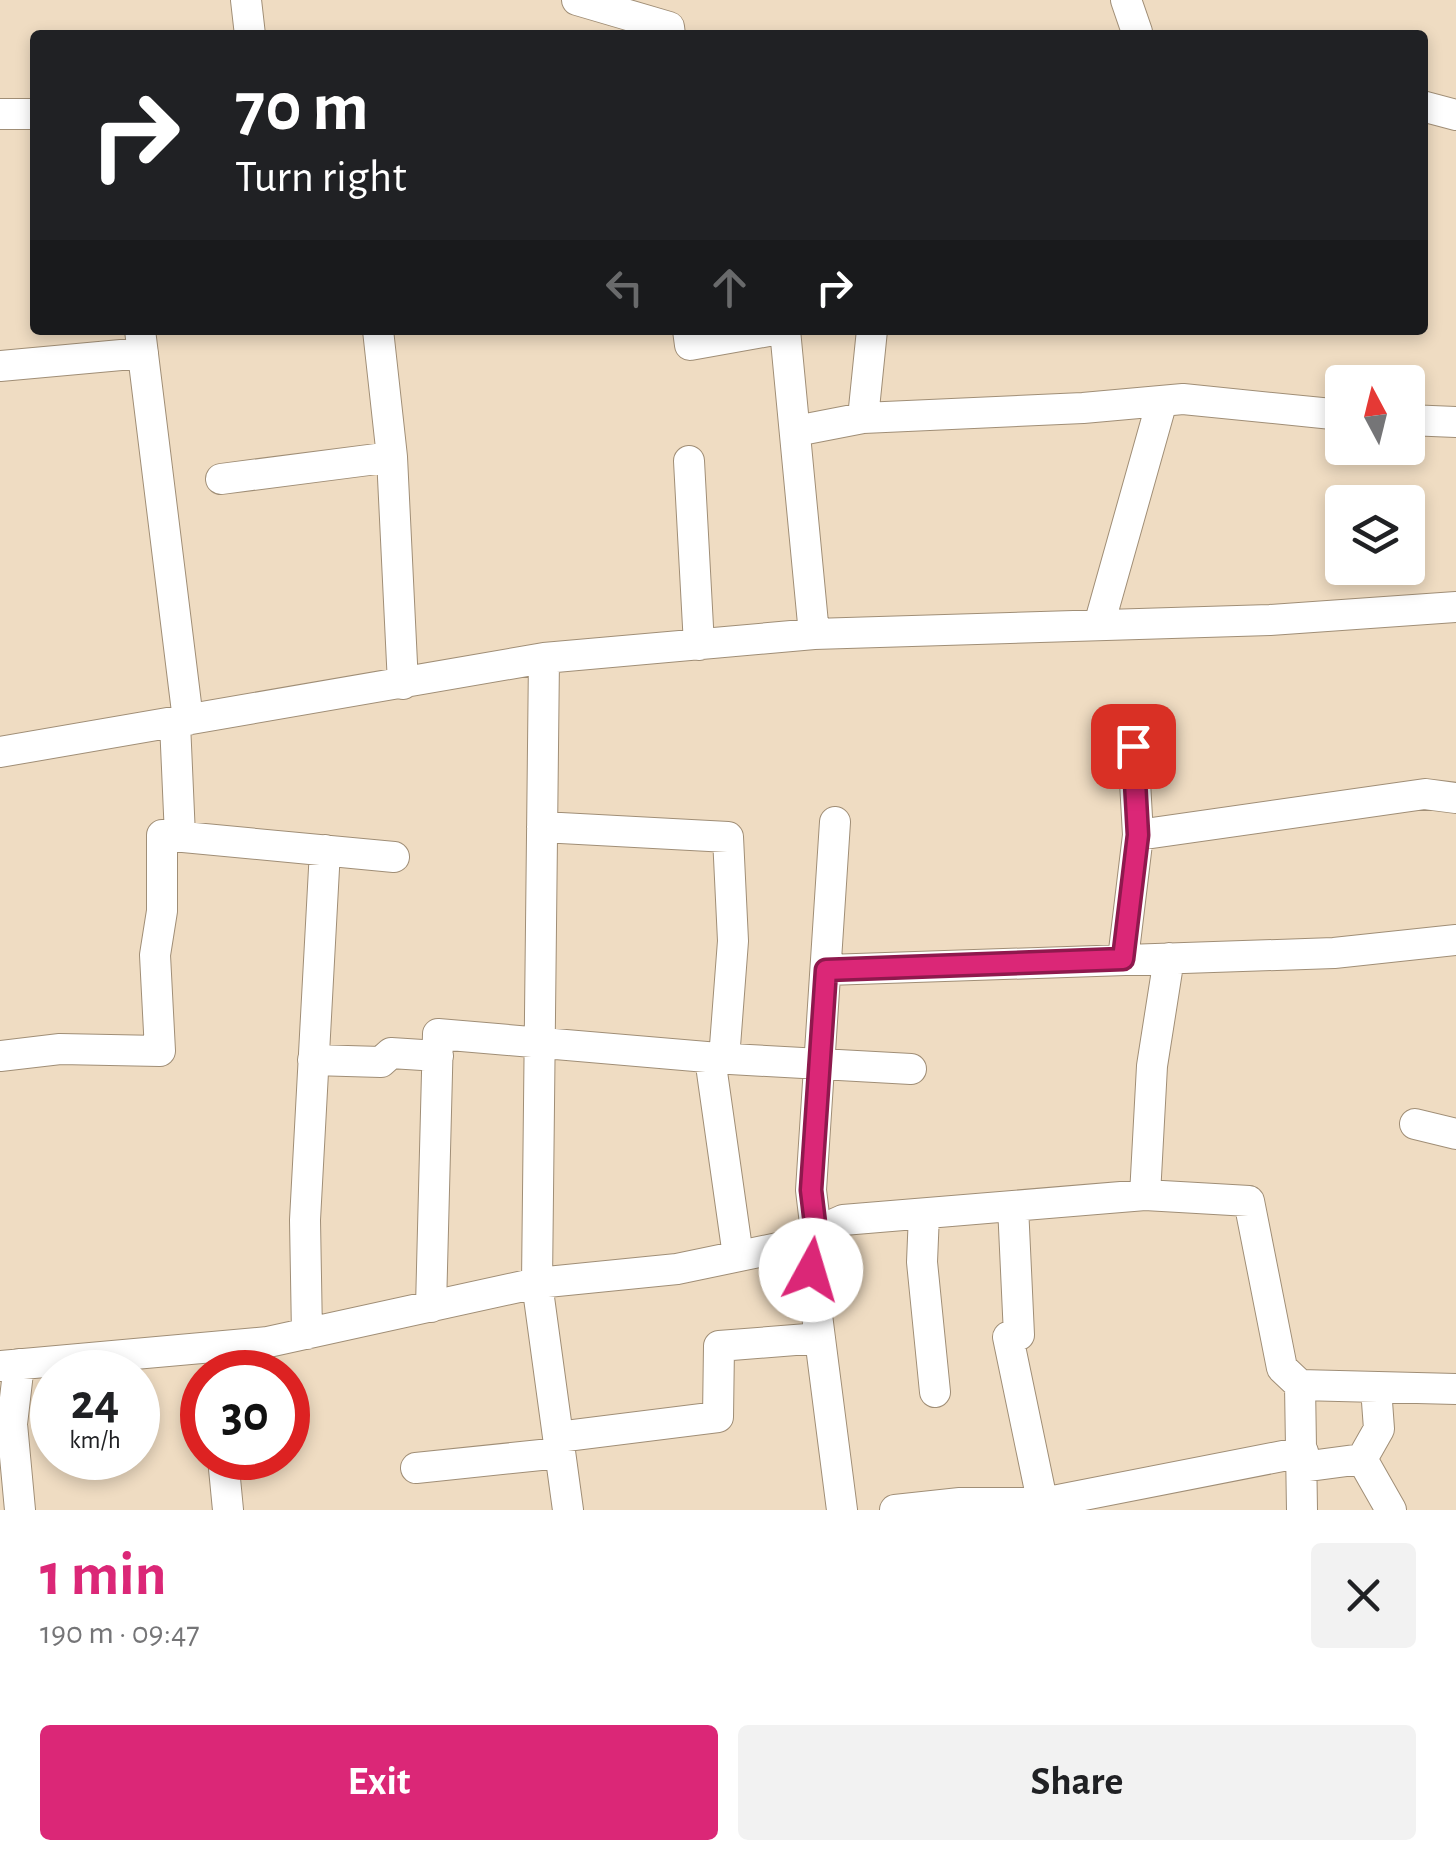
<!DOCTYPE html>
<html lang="en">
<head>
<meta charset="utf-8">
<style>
  body { margin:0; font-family:"Alegreya Sans",sans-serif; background:#f2f2f2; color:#202124; height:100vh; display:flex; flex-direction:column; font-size:38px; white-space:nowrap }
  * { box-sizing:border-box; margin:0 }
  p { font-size:32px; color:#757577 }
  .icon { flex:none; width:55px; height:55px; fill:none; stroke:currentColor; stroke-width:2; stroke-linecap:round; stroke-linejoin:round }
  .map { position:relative; height:1510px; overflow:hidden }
  .details { display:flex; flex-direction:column; background:#fff; flex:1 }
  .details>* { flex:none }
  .hud { position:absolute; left:30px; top:30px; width:1398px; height:305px; border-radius:10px; box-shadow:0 5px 15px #0003; background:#202124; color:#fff; overflow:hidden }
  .needle { width:65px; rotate:353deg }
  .buttons { position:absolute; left:1325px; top:365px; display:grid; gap:20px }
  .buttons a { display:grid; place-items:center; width:100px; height:100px; border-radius:10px; background:#fff; box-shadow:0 5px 15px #0003; font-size:50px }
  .speed { position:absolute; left:30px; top:1350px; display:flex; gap:20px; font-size:50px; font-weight:700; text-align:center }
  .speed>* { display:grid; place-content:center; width:130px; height:130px; border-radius:50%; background:#fff; box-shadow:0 5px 15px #0003; line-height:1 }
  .speed small { font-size:25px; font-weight:400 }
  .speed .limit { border:15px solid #d22; background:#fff; color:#111 }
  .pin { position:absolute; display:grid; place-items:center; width:85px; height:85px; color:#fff; margin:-42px; border-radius:20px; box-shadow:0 5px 15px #0006 }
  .me { position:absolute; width:110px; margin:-55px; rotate:6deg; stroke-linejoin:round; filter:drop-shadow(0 0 8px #0008) }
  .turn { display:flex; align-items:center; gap:35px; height:210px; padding:0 40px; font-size:45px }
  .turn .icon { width:130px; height:130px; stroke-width:2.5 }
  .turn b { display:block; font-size:70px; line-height:85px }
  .lanes { display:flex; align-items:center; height:95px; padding:0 40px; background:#0003; justify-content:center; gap:50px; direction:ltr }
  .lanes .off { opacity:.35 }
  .round { display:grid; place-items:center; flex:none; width:105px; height:105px; border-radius:10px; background:#f2f2f2 }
  .head { display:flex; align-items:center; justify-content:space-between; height:170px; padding:0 40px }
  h1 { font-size:60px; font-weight:700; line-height:75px; color:#db2777 }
  .action { display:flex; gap:20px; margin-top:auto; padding:20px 40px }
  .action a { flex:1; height:115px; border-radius:10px; background:#db2777; color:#fff; font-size:40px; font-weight:700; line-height:115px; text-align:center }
  .action a+a { background:#f2f2f2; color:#202124 }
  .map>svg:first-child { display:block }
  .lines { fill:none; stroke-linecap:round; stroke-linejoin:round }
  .minor-casing { stroke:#a08e76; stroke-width:32 }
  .minor { stroke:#fff; stroke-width:30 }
  .route-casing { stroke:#8e194d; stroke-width:25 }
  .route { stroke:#db2777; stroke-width:18 }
</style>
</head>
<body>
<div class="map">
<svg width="1456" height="1510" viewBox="0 0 1456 1510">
  <rect width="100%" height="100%" fill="#efdcc2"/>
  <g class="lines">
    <g class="minor-casing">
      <path id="minor" d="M246 0 250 35
        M577 0 669 27 670 35
        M1126 0 1137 32
        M1422 106 1456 115
        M0 114H35
        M140 330 188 720
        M378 330 392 457 403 684
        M688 330 690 345 774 330
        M785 330 814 634
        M0 366 143 353
        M863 418 872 330
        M1408 420 1456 422
        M796 431 863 418 1083 408 1183 399 1342 415
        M689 461 699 645
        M221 479 392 457
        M1099 625 1162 401
        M544 658 537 1283 568 1510
        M175 723 180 836
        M0 752 544 658 814 634 1270 620 1456 607
        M542 827 728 837 733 941 724 1059
        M1138 835 1425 794 1456 798
        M1123 959 1138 835 1133 746
        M827 970 1334 953 1456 940
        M0 1056 60 1049 160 1051 155 955 162 911V835L394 857
        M710 1058 738 1256
        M313 1060 381 1062 391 1053 438 1056
        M1415 1124 1456 1134
        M1145 1195 1152 1066 1169 958
        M1013 1206 1019 1335 1008 1337 1044 1510
        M924 1214 922 1262 935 1392
        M816 1232 811 1190 835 822
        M807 1237 842 1510
        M431 1307 438 1034 730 1059 911 1069
        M307 1334 305 1220 325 850
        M19 1364 12 1424 20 1510
        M0 1366 268 1342 537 1283 677 1269 783 1247 843 1220 1145 1195 1249 1201 1282 1368 1300 1385 1456 1389
        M1300 1385 1302 1510
        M558 1437 718 1417 719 1346 820 1338
        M223 1458 228 1510
        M1362 1459 1379 1429 1376 1388
        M1302 1467 1362 1459 1391 1510
        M416 1468 560 1453
        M895 1510 960 1503H1043L1303 1452"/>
    </g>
    <use href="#minor" class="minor"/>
  </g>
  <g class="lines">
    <g class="route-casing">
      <path id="route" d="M811 1270 806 1236 816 1232 811 1190 826 970 1123 959 1138 835 1133 746"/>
    </g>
    <use href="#route" class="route"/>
  </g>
</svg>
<div class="buttons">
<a><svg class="needle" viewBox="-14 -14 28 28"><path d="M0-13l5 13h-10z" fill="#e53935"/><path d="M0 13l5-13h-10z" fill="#757577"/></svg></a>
<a><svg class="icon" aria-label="layers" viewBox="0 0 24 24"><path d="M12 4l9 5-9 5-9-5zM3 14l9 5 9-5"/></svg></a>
</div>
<div class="speed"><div>24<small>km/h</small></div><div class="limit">30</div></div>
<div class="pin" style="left:1133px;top:746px;background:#d93025"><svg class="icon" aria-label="arrive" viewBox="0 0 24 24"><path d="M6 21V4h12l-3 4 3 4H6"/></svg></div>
<svg class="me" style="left:811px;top:1270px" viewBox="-20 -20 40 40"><circle r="19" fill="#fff"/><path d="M0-13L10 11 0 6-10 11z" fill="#db2777"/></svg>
<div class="hud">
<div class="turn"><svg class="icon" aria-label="right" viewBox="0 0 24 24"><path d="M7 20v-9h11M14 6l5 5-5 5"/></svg><div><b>70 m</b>Turn right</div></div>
<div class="lanes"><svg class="icon off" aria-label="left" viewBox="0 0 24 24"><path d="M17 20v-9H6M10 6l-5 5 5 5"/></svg><svg class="icon off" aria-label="ahead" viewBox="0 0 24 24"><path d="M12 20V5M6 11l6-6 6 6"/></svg><svg class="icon" aria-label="right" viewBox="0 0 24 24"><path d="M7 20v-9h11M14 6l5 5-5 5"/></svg></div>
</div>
</div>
<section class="details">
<div class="head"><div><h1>1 min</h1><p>190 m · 09:47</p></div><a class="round"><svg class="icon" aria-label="close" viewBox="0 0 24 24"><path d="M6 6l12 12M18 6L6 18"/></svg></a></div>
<div class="action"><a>Exit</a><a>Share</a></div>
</section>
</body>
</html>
